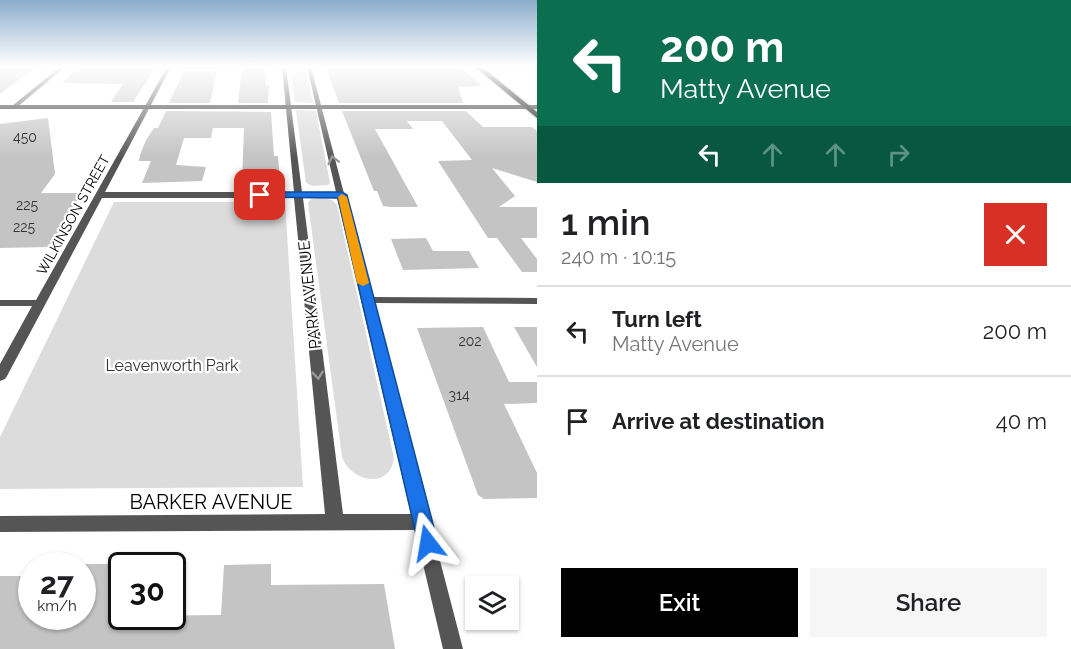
<!DOCTYPE html>
<html lang="en">
<head>
<meta charset="utf-8">
<style>
  body { margin:0; font-family:Raleway,sans-serif; background:#f6f6f6; color:#202124; height:100vh; display:flex; flex-direction:column; font-size:22px; white-space:nowrap }
  * { box-sizing:border-box; margin:0 }
  p { font-size:20px; color:#757577 }
  .icon { flex:none; width:33px; height:33px; fill:none; stroke:currentColor; stroke-width:2; stroke-linecap:round; stroke-linejoin:round }
  .map { position:relative; flex:1; overflow:hidden }
  .panel { display:flex; flex-direction:column; background:#fff; width:534px }
  .panel>* { flex:none }
  .hud { background:#0b6e4f; color:#fff; overflow:hidden }
  .fabs { position:absolute; left:465px; top:576px; display:grid; gap:12px }
  .fabs a { display:grid; place-items:center; width:54px; height:54px; border-radius:0px; background:#fff; box-shadow:0 2px 4px #0004; font-size:30px }
  .speed { position:absolute; left:18px; top:552px; display:flex; gap:12px; font-size:30px; font-weight:700; text-align:center }
  .speed>* { display:grid; place-content:center; width:78px; height:78px; border-radius:50%; background:#fff; box-shadow:0 2px 4px #0004; line-height:1 }
  .speed small { font-size:15px; font-weight:400 }
  .speed .limit { border:3px solid #111; border-radius:9px; background:#fff; color:#111 }
  .pin { position:absolute; display:grid; place-items:center; width:51px; height:51px; color:#fff; margin:-26px; border-radius:12px; box-shadow:0 3px 9px #0006 }
  .me { position:absolute; width:66px; margin:-33px; rotate:346deg; stroke-linejoin:round; filter:drop-shadow(0 0 4px #0008) }
  .turn { display:flex; align-items:center; gap:21px; height:126px; padding:0 24px; font-size:27px }
  .turn .icon { width:78px; height:78px; stroke-width:2.5 }
  .turn b { display:block; font-size:42px; line-height:51px }
  .lanes { display:flex; align-items:center; height:57px; padding:0 24px; background:#0003; justify-content:center; gap:30px; direction:ltr }
  .lanes .off { opacity:.35 }
  .round { display:grid; place-items:center; flex:none; width:63px; height:63px; border-radius:0px; background:#f6f6f6 }
  .headline { display:flex; align-items:center; justify-content:space-between; height:102px; padding:0 24px }
  h1 { font-size:36px; font-weight:600; line-height:45px }
  .button { display:flex; gap:12px; margin-top:auto; padding:12px 24px }
  .button a { flex:1; height:69px; border-radius:0px; background:#000; color:#fff; font-size:24px; font-weight:600; line-height:69px; text-align:center }
  .button a+a { background:#f6f6f6; color:#202124 }
  ul { padding:0; list-style:none }
  li { display:flex; align-items:center; gap:18px; height:90px; padding:0 24px; border-top:2px solid #e0e0e0 }
  li div { flex:1 }
  li b { display:block; font-size:22px }
  li em { font-style:normal }
  main { display:flex; flex:1; min-height:0 }
  .map>svg:first-child { display:block }
  .green { fill:#dcdcdc }
  .building { fill:#c4c4c4 }
  .lines { fill:none; stroke-linecap:round; stroke-linejoin:round }
  .primary-casing { stroke:#dbdbdb; stroke-width:3 }
  .street { fill:#555; fill-rule:evenodd }
  .secondary { fill:#222; fill-rule:evenodd }
  .primary { fill:#000; fill-rule:evenodd }
  .oneway { stroke:#999 }
  .route { fill:#1a73e8; stroke:#114b97; stroke-width:1.5 }
  .slow { fill:#f59e0b }
  .labels { text-anchor:middle; stroke-width:4.5; stroke-linejoin:round; paint-order:stroke }
  .number-label { font-size:14px; fill:#313131 }
  .far-street-label { font-size:14px; fill:#000; stroke:#fff }
  .street-label { font-size:16px; fill:#000; stroke:#fff }
  .park-label { font-size:16px; fill:#333; stroke:#fff }
  .near-street-label { font-size:20px; fill:#000; stroke:#fff }
</style>
</head>
<body>
<main>
<div class="map">
<svg width="537" height="649" viewBox="0 0 537 649">
  <rect width="100%" height="100%" fill="#fff"/>
  <path class="green" d="M290 67H305L313 103 295 102Z
    M296 110 316 111 330 183 328 185 312 186 306 183Z
    M322 198 332 200 337 205 394 458C390 490 351 482 342 457L308 203 311 199Z
    M114 202H285L303 487 0 489V437Z"/>
  <path class="building" d="M78 67H156L133 102H111L123 84 62 83Z
    M242 67 265 69 266 85H269L268 103H238Z
    M326 67 463 69 482 86 458 87 463 103H339Z
    M0 68H34L0 94Z
    M184 71H217L210 103H169Z
    M166 111 271 112 274 156H278L279 169 278 185H261L260 181H242L244 128H213L211 138H184L176 165 206 167 202 181 142 183 151 161H139L140 155 146 140 154 128H158Z
    M342 111H466L483 127H532L537 131V182L492 168 515 196 499 207H537V238H521L537 259V272H522L497 238H488L438 161 472 160 442 121H407L413 129H375L418 207H391L383 206 377 191H374Z
    M48 118 55 174 41 193H82L49 247 0 248V124Z
    M426 238 433 251H469L479 268 403 270 391 239Z
    M483 327 509 382H537V403L504 404 537 473V498L484 499 478 495 417 328Z
    M514 327H537V367Z
    M82 564H112L110 575H122V616L221 615 224 565 271 564V585L384 584 395 649H0V576H32V616H82Z"/>
  <g class="lines">
    <g class="primary-casing">
      <path id="primary" d="M475 67H482L537 112V118Z"/>
    </g>
    <path class="street" d="M60 67H65L16 108H12V106Z
      M167 67H171L105 192H294L282 67H286L302 192H336L307 67H311L371 297 537 298V304L373 303 463 649H443L415 530 0 532V516L325 514 294 198H102L7 376 5 379 0 381V364L32 306H0V300H36ZM303 198H337L411 514H343Z"/>
    <path class="secondary" d="M0 105H537V109H0Z"/>
    <use href="#primary" class="primary"/>
  </g>
  <defs><path id="oneway-chevron" d="M-2-3.5L2.5 0L-2 3.5" fill="none" stroke-width="1.6" stroke-linecap="round" stroke-linejoin="round" transform="scale(1.5)"/></defs>
  <g class="oneway">
    <use href="#oneway-chevron" transform="translate(333 160) rotate(-104)"/>
    <use href="#oneway-chevron" transform="translate(318 375) rotate(84)"/>
  </g>
  <linearGradient id="sky" x2="0" y2="1"><stop stop-color="#8cadcc"/><stop offset="0.42" stop-color="#fff"/><stop offset="1" stop-color="#fff" stop-opacity="0"/></linearGradient>
  <rect width="537" height="158" fill="url(#sky)"/>
  <path class="route" d="M260 192H342L347 195 438 543 435 550 428 553 421 550 418 543 338 198 257 197 255 195Z"/>
  <path class="slow" d="M342 194 347 197 369 283 363 286 357 283 338 197Z"/>
  <g class="labels">
    <g class="number-label">
      <text x="25" y="142">450</text>
      <text x="27" y="210">225</text>
      <text x="24" y="232">225</text>
      <text x="470" y="346">202</text>
      <text x="459" y="400">314</text>
    </g>
    <g class="far-street-label">
      <text transform="translate(73 215) rotate(-61)" y="5">WILKINSON STREET</text>
    </g>
    <g class="street-label">
      <text transform="translate(309 295) rotate(-96)" y="6">PARK AVENUE</text>
    </g>
    <g class="park-label">
      <text x="172" y="371">Leavenworth Park</text>
    </g>
    <g class="near-street-label">
      <text x="211" y="509">BARKER AVENUE</text>
    </g>
  </g>
</svg>
<div class="fabs">
<a><svg class="icon" aria-label="layers" viewBox="0 0 24 24"><path d="M12 4l9 5-9 5-9-5zM3 14l9 5 9-5"/></svg></a>
</div>
<div class="speed"><div>27<small>km/h</small></div><div class="limit">30</div></div>
<div class="pin" style="left:260px;top:195px;background:#d93025"><svg class="icon" aria-label="arrive" viewBox="0 0 24 24"><path d="M6 21V4h12l-3 4 3 4H6"/></svg></div>
<svg class="me" style="left:428px;top:543px" viewBox="-20 -20 40 40"><path d="M0-17L14 15 0 8-14 15z" fill="#1a73e8" stroke="#fff" stroke-width="4"/></svg>
</div>
<section class="panel">
<div class="hud">
<div class="turn"><svg class="icon" aria-label="left" viewBox="0 0 24 24"><path d="M17 20v-9H6M10 6l-5 5 5 5"/></svg><div><b>200 m</b>Matty Avenue</div></div>
<div class="lanes"><svg class="icon" aria-label="left" viewBox="0 0 24 24"><path d="M17 20v-9H6M10 6l-5 5 5 5"/></svg><svg class="icon off" aria-label="ahead" viewBox="0 0 24 24"><path d="M12 20V5M6 11l6-6 6 6"/></svg><svg class="icon off" aria-label="ahead" viewBox="0 0 24 24"><path d="M12 20V5M6 11l6-6 6 6"/></svg><svg class="icon off" aria-label="right" viewBox="0 0 24 24"><path d="M7 20v-9h11M14 6l5 5-5 5"/></svg></div>
</div>
<div class="headline"><div><h1>1 min</h1><p>240 m · 10:15</p></div><a class="round" style="background:#d93025;color:#fff"><svg class="icon" aria-label="close" viewBox="0 0 24 24"><path d="M6 6l12 12M18 6L6 18"/></svg></a></div>
<ul>
<li><svg class="icon" aria-label="left" viewBox="0 0 24 24"><path d="M17 20v-9H6M10 6l-5 5 5 5"/></svg><div><b>Turn left</b><p>Matty Avenue</p></div><em>200 m</em></li>
<li><svg class="icon" aria-label="arrive" viewBox="0 0 24 24"><path d="M6 21V4h12l-3 4 3 4H6"/></svg><div><b>Arrive at destination</b></div><em>40 m</em></li>
</ul>
<div class="button"><a>Exit</a><a>Share</a></div>
</section>
</main>
</body>
</html>
